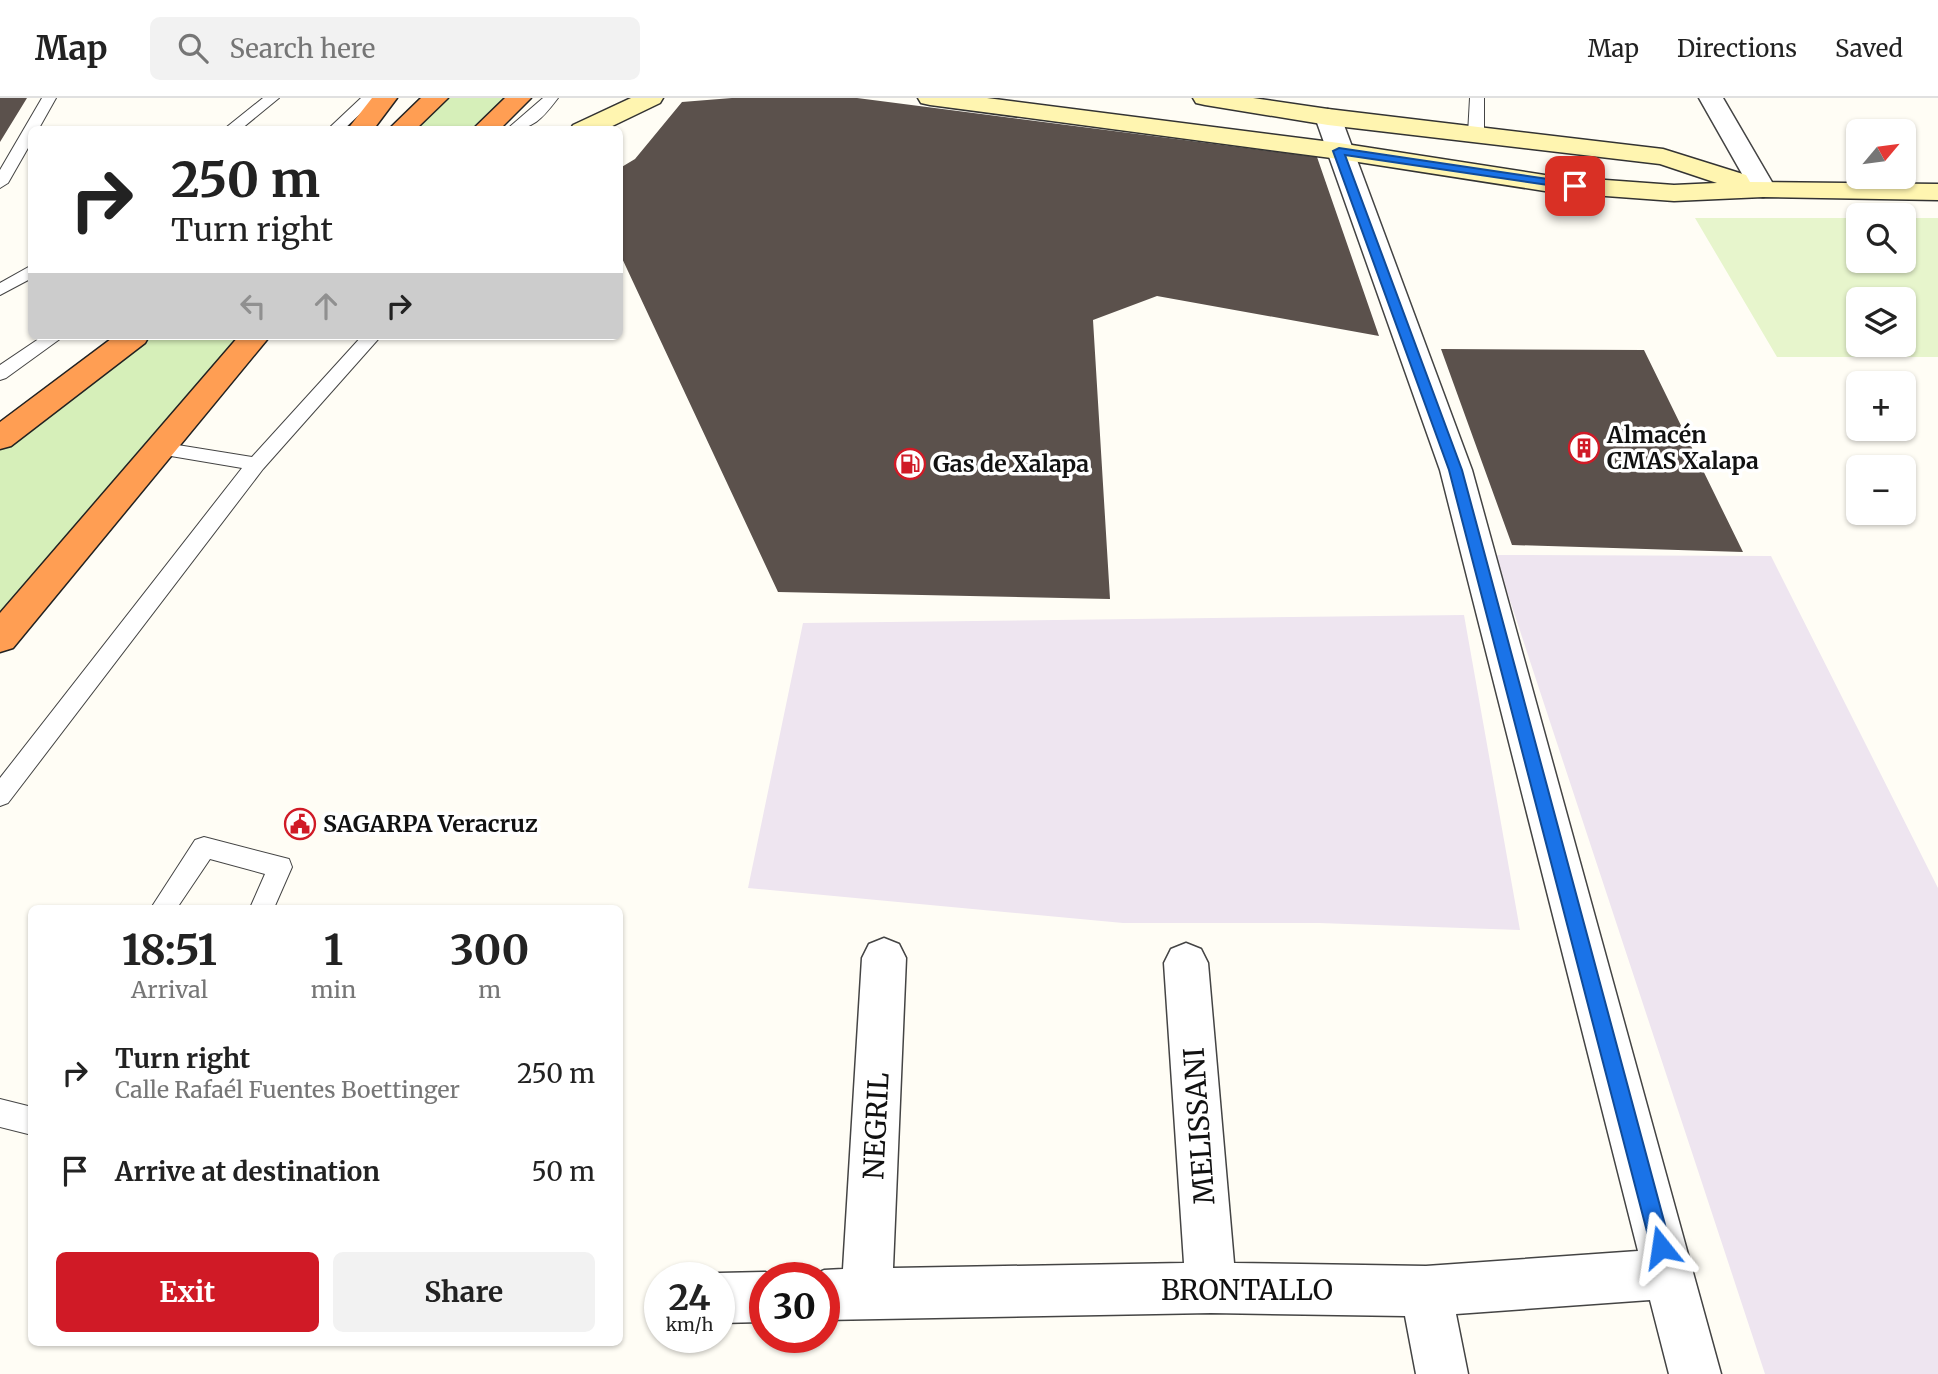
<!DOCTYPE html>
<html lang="en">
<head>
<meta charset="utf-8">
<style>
  body { margin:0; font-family:Merriweather,serif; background:#f2f2f2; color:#222; height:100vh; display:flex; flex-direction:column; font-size:26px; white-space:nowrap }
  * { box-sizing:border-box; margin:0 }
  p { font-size:23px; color:#767676 }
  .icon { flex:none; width:38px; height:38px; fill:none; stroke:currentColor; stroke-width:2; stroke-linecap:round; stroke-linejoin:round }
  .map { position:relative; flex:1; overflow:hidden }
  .details { position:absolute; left:28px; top:807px; width:595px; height:441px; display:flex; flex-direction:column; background:#fff; border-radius:10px; box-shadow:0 2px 5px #0004 }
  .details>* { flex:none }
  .banner { position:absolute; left:28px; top:28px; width:595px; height:214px; border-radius:10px; box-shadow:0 2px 5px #0004; background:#fff; color:#222; overflow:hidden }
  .needle { width:46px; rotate:61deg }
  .fabs { position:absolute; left:1846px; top:21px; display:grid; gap:14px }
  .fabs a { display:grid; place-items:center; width:70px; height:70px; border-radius:10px; background:#fff; box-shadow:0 2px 5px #0004; font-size:35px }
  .speed { position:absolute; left:644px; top:1164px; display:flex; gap:14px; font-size:35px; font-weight:700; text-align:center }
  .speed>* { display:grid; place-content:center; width:91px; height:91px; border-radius:50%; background:#fff; box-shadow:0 2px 5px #0004; line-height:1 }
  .speed small { font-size:18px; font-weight:400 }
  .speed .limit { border:10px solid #d22; background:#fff; color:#111 }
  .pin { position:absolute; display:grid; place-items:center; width:60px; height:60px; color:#fff; margin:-30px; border-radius:14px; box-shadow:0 4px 10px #0006 }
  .me { position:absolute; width:77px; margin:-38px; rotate:345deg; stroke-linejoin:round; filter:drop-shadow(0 0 5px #0008) }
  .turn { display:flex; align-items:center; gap:24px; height:147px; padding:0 28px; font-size:32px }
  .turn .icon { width:91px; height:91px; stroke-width:2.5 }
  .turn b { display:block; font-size:49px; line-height:60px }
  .lanes { display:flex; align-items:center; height:66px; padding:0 28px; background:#0003; justify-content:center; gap:35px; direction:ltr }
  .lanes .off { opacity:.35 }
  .eta { display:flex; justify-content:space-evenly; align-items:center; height:119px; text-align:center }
  .eta b { font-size:42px; font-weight:700; line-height:49px }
  .cta { display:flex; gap:14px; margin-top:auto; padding:14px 28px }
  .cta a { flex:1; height:80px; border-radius:10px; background:#d01a26; color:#fff; font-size:28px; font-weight:700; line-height:80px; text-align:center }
  .cta a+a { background:#f2f2f2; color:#222 }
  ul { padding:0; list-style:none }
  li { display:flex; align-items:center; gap:21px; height:98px; padding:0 28px }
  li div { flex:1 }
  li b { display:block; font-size:26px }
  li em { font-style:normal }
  header { display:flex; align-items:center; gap:42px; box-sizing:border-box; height:98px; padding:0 35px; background:#fff; border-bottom:2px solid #e0e0e0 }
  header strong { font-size:33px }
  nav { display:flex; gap:38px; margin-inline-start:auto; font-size:24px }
  .search { width:490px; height:63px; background:#f2f2f2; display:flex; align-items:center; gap:18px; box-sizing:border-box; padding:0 24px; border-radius:10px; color:#767676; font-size:26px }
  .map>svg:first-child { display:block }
  .industrial { fill:#eee5f0 }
  .green { fill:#d6efb9 }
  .pitch { fill:#e7f5cc; fill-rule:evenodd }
  .building { fill:#5b514c }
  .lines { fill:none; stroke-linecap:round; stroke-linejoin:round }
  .lane-casing { stroke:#444; stroke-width:2 }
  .street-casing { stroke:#444; stroke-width:3 }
  .secondary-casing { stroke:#333; stroke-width:3 }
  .highway-casing { stroke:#222; stroke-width:3 }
  .lane { fill:#fff; fill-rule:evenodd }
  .street { fill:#fff; fill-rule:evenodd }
  .secondary { fill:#fff5b0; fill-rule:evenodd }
  .highway { fill:#ff9e53; fill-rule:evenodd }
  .route { fill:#1a73e8; stroke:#114b97; stroke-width:2 }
  .labels { text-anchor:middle; stroke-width:7; stroke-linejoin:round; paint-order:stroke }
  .poi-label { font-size:23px; font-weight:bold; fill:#111; stroke:#fff; text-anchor:start }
  .near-street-label { font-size:28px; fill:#111; stroke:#fff }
</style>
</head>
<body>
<header>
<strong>Map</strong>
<div class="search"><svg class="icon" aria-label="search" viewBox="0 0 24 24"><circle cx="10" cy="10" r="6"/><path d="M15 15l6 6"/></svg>Search here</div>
<nav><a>Map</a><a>Directions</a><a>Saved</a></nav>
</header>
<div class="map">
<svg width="1938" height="1276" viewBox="0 0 1938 1276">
  <rect width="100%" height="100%" fill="#fffdf5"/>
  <path class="industrial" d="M1495 457 1771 458 1938 790V1276H1765Z
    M1464 517 1520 832 1319 825H1123L748 790 803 525Z"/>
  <path class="green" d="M447 0H504L471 31 411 32Z
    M150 238H246L0 526V350Z"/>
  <path class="pitch" d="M1695 120H1858V163H1904V120H1938V259H1777ZM1904 201V247H1858V201Z"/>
  <path class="building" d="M0 0H27L0 44Z
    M732 0H857L1317 59 1379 238 1157 198 1093 222 1110 501 778 494 620 156V70L635 61 682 4Z
    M1441 251 1644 252 1743 454 1512 447Z"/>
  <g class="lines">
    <g class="lane-casing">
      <path id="lane" d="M42 0H56L38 32H32V43L8 85 0 90V72Z
        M263 0H279L240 32H223Z
        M361 0H377L343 32H327Z
        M543 0H558C542 21 533 32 506 32Z
        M1470 0H1484V36L1476 41 1468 36Z
        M32 167V180L0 197V185Z
        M43 238H64L6 280 0 282V267Z
        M362 238H381L263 371 8 705 0 708V680L242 370 159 356 152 355 149 350 152 345 159 344 252 359Z
        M204 739 289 761 292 769 274 810H250L265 776 210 761 177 810H151L195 742Z
        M0 1001 32 1009V1037L0 1029Z"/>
    </g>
    <g class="street-casing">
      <path id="street" d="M1699 0H1723L1776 91 1772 97 1763 99 1754 97Z
        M1328 11 1337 14 1341 19 1472 372 1721 1276H1669L1650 1202 1456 1216 1468 1276H1416L1405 1218 1211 1215 824 1222V1180H806L824 1172 843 1171 862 860 869 846 884 840 899 846 906 860 893 1170 1184 1165 1164 865 1171 851 1186 845 1201 851 1208 865 1234 1165 1426 1168 1638 1153 1440 372 1315 19 1319 14Z
        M765 1174 779 1180H765V1224L719 1225V1180H707L719 1175Z"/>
    </g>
    <g class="secondary-casing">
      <path id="secondary" d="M631 0H663L660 5 604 32H570L573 27Z
        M918 0H987L1339 45 1551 78 1674 87 1717 85 1660 66 1328 27 1205 7 1196 5 1193 0H1253L1328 11 1663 51 1746 77 1750 84 1938 86V102L1763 99 1674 103 1551 94 1339 61 930 7 921 5Z"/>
    </g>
    <g class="highway-casing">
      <path id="highway" d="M372 0H397L373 32H347Z
        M421 0H448L415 32H388Z
        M505 0H531L499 32H472Z
        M115 238H149L145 245 11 348 0 351V324Z
        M239 238H270L13 550 0 554V515Z"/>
    </g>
    <use href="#lane" class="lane"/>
    <use href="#street" class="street"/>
    <use href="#secondary" class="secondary"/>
    <use href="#highway" class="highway"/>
  </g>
  <path class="route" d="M1339 50 1575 85 1581 88 1575 91 1345 57 1462 372 1671 1149 1668 1156 1661 1159 1654 1156 1651 1149 1449 372 1333 53Z"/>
  <defs>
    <g id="building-ring" transform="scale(1.575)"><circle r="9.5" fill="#fff" stroke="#d01a26" stroke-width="1.5"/><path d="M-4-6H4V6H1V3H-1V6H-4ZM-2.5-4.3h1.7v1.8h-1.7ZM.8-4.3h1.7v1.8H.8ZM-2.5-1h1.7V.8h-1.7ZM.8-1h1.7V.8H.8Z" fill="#d01a26"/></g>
    <g id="fuel-ring" transform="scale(1.575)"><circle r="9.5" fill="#fff" stroke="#d01a26" stroke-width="1.5"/><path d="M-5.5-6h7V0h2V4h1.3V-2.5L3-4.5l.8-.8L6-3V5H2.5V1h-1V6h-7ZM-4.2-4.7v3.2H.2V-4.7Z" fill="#d01a26"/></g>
    <g id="civic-ring" transform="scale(1.575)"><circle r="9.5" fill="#fff" stroke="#d01a26" stroke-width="1.5"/><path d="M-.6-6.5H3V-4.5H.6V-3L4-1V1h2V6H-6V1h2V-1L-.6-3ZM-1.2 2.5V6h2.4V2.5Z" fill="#d01a26"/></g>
  </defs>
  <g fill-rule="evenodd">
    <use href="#building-ring" x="1584" y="350"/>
    <use href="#fuel-ring" x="910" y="366"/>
    <use href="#civic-ring" x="300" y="726"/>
  </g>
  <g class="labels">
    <g class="poi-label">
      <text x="1607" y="345">Almacén<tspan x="1607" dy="26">CMAS Xalapa</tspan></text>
      <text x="933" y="374">Gas de Xalapa</text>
      <text x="323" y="734">SAGARPA Veracruz</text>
    </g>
    <g class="near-street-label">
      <text transform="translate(876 1028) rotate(-87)" y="10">NEGRIL</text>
      <text transform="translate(1199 1028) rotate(-94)" y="10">MELISSANI</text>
      <text x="1247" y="1202">BRONTALLO</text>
    </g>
  </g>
</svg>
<div class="fabs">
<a><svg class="needle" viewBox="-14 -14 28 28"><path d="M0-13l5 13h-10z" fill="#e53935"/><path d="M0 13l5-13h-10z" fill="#767676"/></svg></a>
<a><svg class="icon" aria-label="search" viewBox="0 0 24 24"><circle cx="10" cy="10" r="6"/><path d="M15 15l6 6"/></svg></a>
<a><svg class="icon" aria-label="layers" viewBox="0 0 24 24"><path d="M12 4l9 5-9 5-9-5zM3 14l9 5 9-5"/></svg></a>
<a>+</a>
<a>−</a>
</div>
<div class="speed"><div>24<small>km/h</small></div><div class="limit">30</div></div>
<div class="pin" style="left:1575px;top:88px;background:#d93025"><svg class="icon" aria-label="arrive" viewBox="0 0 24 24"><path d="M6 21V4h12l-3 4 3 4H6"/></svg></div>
<svg class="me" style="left:1661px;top:1149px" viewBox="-20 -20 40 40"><path d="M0-17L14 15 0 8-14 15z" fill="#1a73e8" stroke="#fff" stroke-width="4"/></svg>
<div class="banner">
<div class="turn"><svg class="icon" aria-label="right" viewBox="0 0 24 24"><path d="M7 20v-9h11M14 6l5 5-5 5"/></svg><div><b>250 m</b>Turn right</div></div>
<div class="lanes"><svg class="icon off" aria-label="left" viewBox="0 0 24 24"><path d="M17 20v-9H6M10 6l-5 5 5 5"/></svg><svg class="icon off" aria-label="ahead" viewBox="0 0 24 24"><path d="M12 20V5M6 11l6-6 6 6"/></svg><svg class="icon" aria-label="right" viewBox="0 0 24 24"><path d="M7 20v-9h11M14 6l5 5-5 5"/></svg></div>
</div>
<section class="details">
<div class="eta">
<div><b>18:51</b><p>Arrival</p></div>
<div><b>1</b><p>min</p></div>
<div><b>300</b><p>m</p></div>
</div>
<ul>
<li><svg class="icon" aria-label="right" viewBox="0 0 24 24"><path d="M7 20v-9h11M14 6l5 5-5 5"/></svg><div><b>Turn right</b><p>Calle Rafaél Fuentes Boettinger</p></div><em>250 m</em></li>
<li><svg class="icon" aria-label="arrive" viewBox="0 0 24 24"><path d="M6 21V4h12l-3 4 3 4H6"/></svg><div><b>Arrive at destination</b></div><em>50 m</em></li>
</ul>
<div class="cta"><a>Exit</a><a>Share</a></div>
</section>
</div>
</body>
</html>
